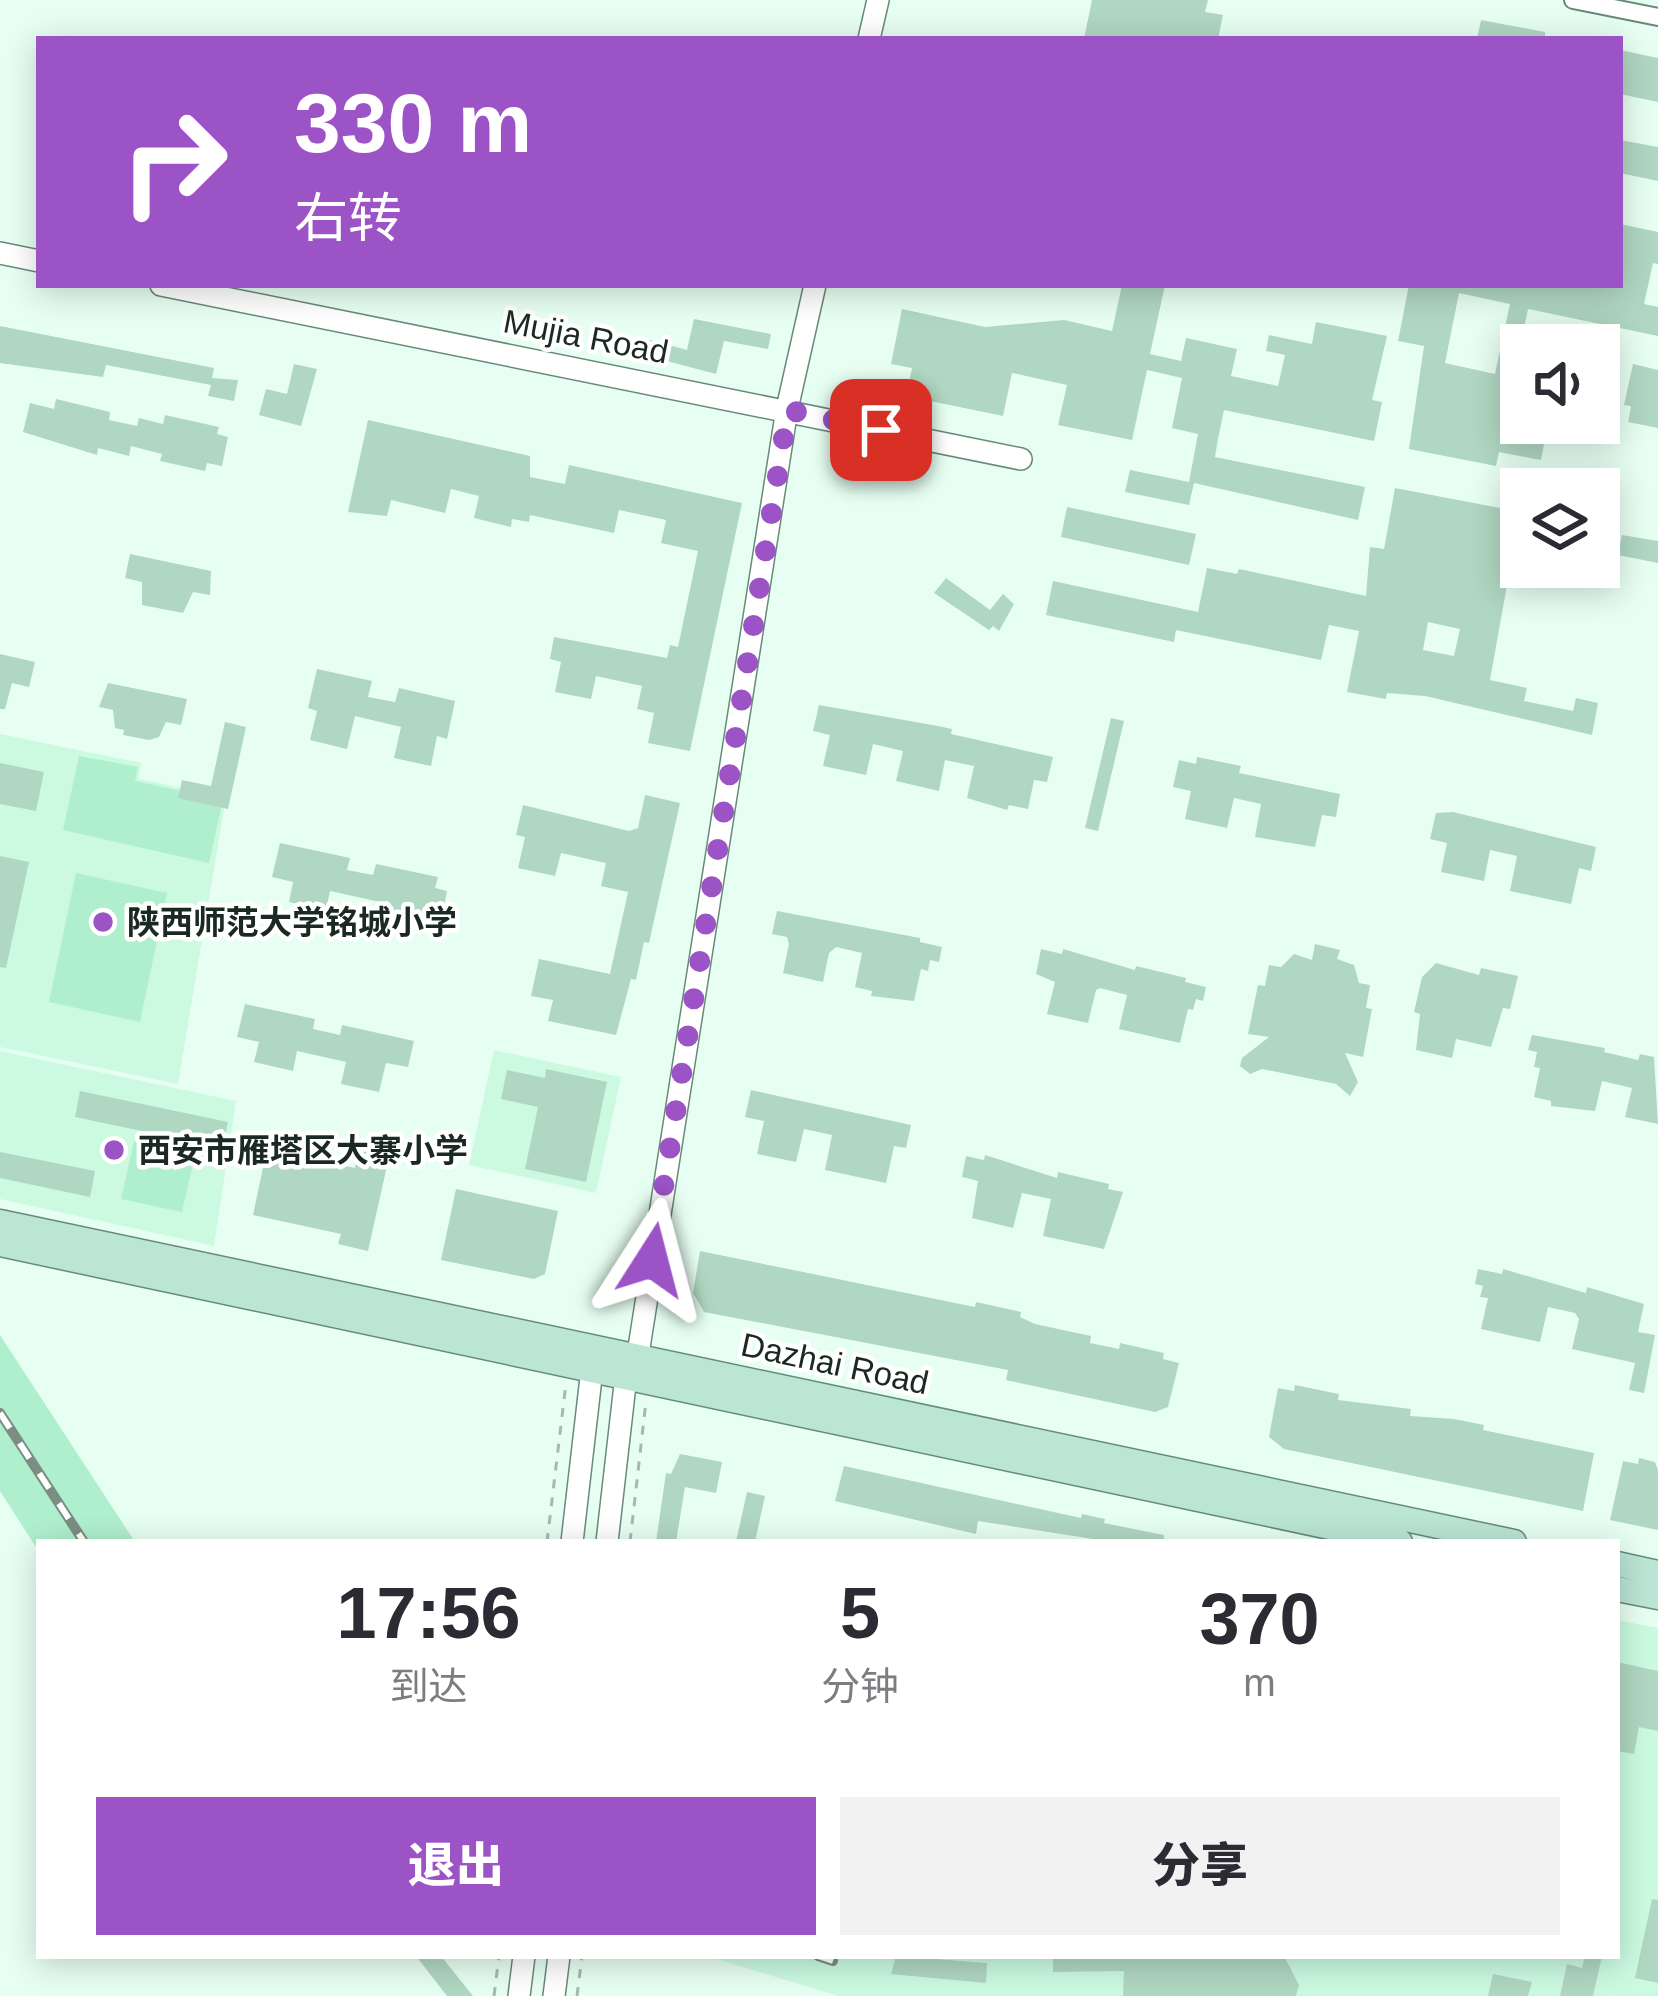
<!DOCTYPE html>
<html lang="zh">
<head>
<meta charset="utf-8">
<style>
  body { margin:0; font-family:Arial,"Noto Sans SC",sans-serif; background:#f2f2f3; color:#2b2b33; height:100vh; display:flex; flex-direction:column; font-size:45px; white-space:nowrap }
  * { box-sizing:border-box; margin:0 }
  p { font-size:39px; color:#7c7c81 }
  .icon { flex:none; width:66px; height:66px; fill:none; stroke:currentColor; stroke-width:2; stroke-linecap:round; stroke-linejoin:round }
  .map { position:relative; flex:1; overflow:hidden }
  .side { position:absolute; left:36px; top:1539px; width:1584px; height:420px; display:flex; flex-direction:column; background:#fff; border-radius:0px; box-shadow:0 6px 30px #0003 }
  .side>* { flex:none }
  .guide { position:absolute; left:36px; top:36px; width:1587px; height:252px; border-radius:0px; box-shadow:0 6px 30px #0003; background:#9c53c6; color:#fff; overflow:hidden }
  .buttons { position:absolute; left:1500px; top:324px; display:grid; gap:24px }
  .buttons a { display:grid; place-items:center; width:120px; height:120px; border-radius:0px; background:#fff; box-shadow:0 6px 30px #0003; font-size:60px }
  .pin { position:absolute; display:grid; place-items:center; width:102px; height:102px; color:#fff; margin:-51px; border-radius:24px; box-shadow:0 6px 18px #0006 }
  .me { position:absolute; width:132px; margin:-66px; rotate:9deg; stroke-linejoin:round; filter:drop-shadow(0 0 9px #0008) }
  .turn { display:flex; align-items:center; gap:42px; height:252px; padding:0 60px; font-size:54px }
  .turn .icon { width:156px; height:156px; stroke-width:2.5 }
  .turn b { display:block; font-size:84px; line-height:102px }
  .eta { display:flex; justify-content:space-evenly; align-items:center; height:204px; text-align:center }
  .eta b { font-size:72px; font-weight:800; line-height:84px }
  .action { display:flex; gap:24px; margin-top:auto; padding:24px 60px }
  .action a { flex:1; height:138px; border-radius:0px; background:#9c53c6; color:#fff; font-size:48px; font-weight:800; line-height:138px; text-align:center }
  .action a+a { background:#f2f2f3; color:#2b2b33 }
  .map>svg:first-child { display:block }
  .built { fill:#cbfae1 }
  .green { fill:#b0efce }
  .building { fill:#b0d7c2; fill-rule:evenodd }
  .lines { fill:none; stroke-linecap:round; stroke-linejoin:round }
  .minor-casing { stroke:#678b78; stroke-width:20 }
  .tertiary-casing { stroke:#678b78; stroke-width:24 }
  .secondary-casing { stroke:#678b78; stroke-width:27 }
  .path { stroke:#a5baaf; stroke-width:3; stroke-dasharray:9 9; stroke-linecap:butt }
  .minor { stroke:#fff; stroke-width:16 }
  .tertiary { stroke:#fff; stroke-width:21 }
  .secondary { stroke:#bbe5d5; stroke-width:24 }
  .rail-casing { stroke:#7b8e83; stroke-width:10 }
  .rail { stroke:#fff; stroke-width:6; stroke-dasharray:18; stroke-linecap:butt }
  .route { stroke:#9c53c6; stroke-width:21; stroke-dasharray:0 37.8 }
  .poi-dot { fill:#9c53c6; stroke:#fff; stroke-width:4.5 }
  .labels { text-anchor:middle; stroke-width:9; stroke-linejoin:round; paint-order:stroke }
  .street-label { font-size:33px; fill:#1a2921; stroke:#fff }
  .poi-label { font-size:33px; font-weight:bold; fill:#1a2921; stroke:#fff; text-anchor:start }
</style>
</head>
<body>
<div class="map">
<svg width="1658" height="1996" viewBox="0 0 1658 1996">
  <rect width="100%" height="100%" fill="#e7fff2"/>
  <path class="built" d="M0 734 141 763 139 779 226 797 178 1084 0 1047Z
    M494 1050 621 1077 596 1193 469 1165Z
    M0 1051 236 1101 214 1246 0 1199Z
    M1617 1620 1658 1628V1996H838L707 1956H1617Z"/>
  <path class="green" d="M79 756 138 767 135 781 223 800 209 863 63 830Z
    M76 873 167 893 140 1022 49 1002Z
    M134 1141 195 1155 182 1212 121 1199Z
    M0 1335 135 1542H39V1552L0 1491Z"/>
  <path class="building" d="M1092 0H1208L1205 12 1223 15 1218 39H1084Z
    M1481 20 1545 32V39H1477Z
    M1620 50 1658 58V102L1620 94Z
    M1620 140 1658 147V181L1620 173Z
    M1620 224 1658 232V264L1653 263 1644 304 1658 307V336L1528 309 1504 421 1547 429 1541 460 1499 452 1496 466 1409 449 1424 346 1398 341 1409 285H1620ZM1459 293 1510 304 1495 374 1445 363Z
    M1122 285H1165L1150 354 1181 361 1186 338 1237 349 1231 376 1278 386 1285 355 1266 351 1269 335 1312 344 1316 322 1387 336 1372 400 1382 402 1374 441 1224 410 1218 439 1215 457 1365 487 1358 520 1194 483 1189 505 1125 492 1130 470 1189 482 1198 434 1172 428 1182 378 1147 370 1132 440 1058 425 1067 385 1012 373 1003 416 906 396 912 368 891 364 902 309 985 327 1064 320 1112 331Z
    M694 319 771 334 768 349 724 341 716 374 640 354 643 338 687 350Z
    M0 326 214 368 212 378 238 380 234 401 208 396 211 385 106 365 103 377 0 363Z
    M294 364 317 369 301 426 259 415 266 389 287 394Z
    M1633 364 1658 370V428L1628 422 1631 406 1624 405Z
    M56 399 110 412 109 420 137 426 139 418 163 424 165 415 219 427 217 434 228 437 222 466 207 463 205 471 160 461 162 454 131 446 129 456 98 448 97 455 23 432 30 403 54 409Z
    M368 420 530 456V477L565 484 569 465 742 503 690 751 648 743 654 713 637 709 642 686 596 676 591 699 555 692 561 662 550 659 554 637 667 658 670 645 678 647 698 551 661 543 666 520 619 510 614 533 530 515 529 522 512 519 511 527 474 518 479 496 451 489 445 513 391 500 387 516 348 512Z
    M1395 488 1521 512V536L1516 535 1490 680 1527 688 1524 701 1573 711 1576 698 1598 703 1592 735 1425 696 1387 693 1386 699 1347 692 1359 631 1329 625 1321 660 1176 630 1174 642 1046 615 1053 581 1198 612 1207 568 1237 574 1239 569 1366 596 1370 547 1384 549ZM1428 622 1460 629 1454 656 1423 650Z
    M1067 507 1196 534 1189 565 1061 537Z
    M1622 535 1658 541V563L1618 555Z
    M130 554 211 571 210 595 193 592 183 613 142 605V582L125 578Z
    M946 578 990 610 1003 594 1014 604 999 631 993 626 989 630 934 593Z
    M0 654 35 662 29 687 12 683 5 709H0Z
    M317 669 372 681 368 697 395 702 399 688 455 701 447 739 437 736 431 766 394 758 401 727 355 716 347 749 310 740 317 711 308 708Z
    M108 683 187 699 181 725 166 722 159 737 149 740 123 735 124 730 115 728 113 710 99 707Z
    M819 705 938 726 952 729 951 734 1053 757 1047 782 1034 780 1028 809 1009 805 1007 810 967 798 974 766 945 760 939 791 896 781 903 751 873 744 866 775 823 766 830 735 813 731Z
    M1111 718 1124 721 1098 831 1085 828Z
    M225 722 246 727 228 809 178 798 182 780 211 786Z
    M1197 757 1241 766 1239 773 1340 794 1336 817 1322 815 1315 847 1255 837 1261 804 1234 798 1227 828 1185 819 1191 791 1173 787 1179 760 1196 764Z
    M0 763 44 772 36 811 0 804Z
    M645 795 680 803 649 943 644 942 636 980 631 979 616 1035 548 1021 553 1000 531 996 539 959 610 974 628 892 601 886 606 863 561 853 555 876 518 868 525 837 516 835 523 805 629 831 638 828Z
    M1453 812 1596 847 1591 871 1579 868 1571 904 1510 891 1517 856 1490 850 1484 881 1441 872 1447 843 1430 839 1436 813Z
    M280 843 350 858 347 870 373 875 376 864 438 877 435 888 447 891 442 917 418 912 414 932 376 924 380 902 330 891 326 910 289 902 293 882 272 877Z
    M0 856 29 862 6 968 0 967Z
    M777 911 920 938V942L942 947 939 962 930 960 928 971 921 969 914 1001 871 996 872 991 855 987 862 953 836 947 829 953 823 982 783 973 789 944 787 937 772 934Z
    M1315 944 1340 950 1337 959 1354 965 1359 983 1370 985 1366 1008 1372 1009 1363 1057 1345 1053 1358 1082 1350 1096 1336 1084 1262 1069 1250 1074 1240 1066 1242 1058 1269 1037 1248 1034 1258 985 1265 986 1269 965 1281 967 1294 954 1312 960Z
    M1041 949 1062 954 1063 949 1135 970 1136 966 1186 978 1185 982 1206 987 1203 1001 1196 999 1193 1010 1188 1009 1180 1043 1119 1029 1127 995 1100 988 1096 990 1088 1023 1047 1014 1055 982 1036 974Z
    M1436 963 1479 975 1481 968 1518 976 1510 1009 1503 1008 1491 1047 1456 1039 1452 1058 1416 1050 1420 1014 1414 1012 1422 977Z
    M245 1004 315 1019 313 1029 340 1035 342 1025 414 1041 408 1067 386 1063 379 1092 341 1084 346 1062 297 1051 293 1071 254 1062 259 1042 237 1037Z
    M1532 1035 1605 1048 1604 1052 1638 1060 1640 1054 1654 1057 1658 1124 1625 1117 1632 1088 1602 1081 1595 1111 1551 1106V1101L1534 1097 1540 1068 1534 1067 1537 1052 1528 1050Z
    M546 1069 607 1082 586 1182 525 1169 538 1107 501 1099 507 1070 545 1078Z
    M751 1090 911 1125 906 1148 894 1146 886 1183 825 1170 832 1135 804 1129 796 1162 757 1154 764 1121 745 1117Z
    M80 1091 228 1122 223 1148 75 1117Z
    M267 1149 355 1168 359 1150 389 1157 368 1251 338 1244 341 1234 253 1215Z
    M0 1152 95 1171 90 1197 0 1178Z
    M985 1155 1057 1178 1058 1172 1109 1184 1108 1189 1123 1192 1104 1249 1043 1236 1051 1199 1022 1193 1013 1228 972 1218 978 1181 962 1177 966 1156 984 1160Z
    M456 1189 558 1211 545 1274 534 1279 441 1260Z
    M700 1251 975 1307 976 1302 1021 1312 1020 1317 1035 1324 1091 1336 1090 1343 1119 1349 1120 1343 1164 1353 1163 1359 1179 1363 1168 1407 1155 1412 1006 1380 1008 1370 704 1312 693 1293Z
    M1478 1269 1502 1274 1503 1269 1586 1293 1587 1287 1644 1304 1638 1332 1655 1335 1644 1393 1629 1390 1635 1363 1572 1349 1579 1319 1575 1313 1548 1307 1540 1342 1481 1329 1488 1298 1480 1297 1483 1286 1475 1284Z
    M1295 1385 1339 1394 1338 1400 1411 1409 1410 1416 1454 1419 1484 1425 1483 1430 1594 1453 1583 1511 1284 1449 1269 1437 1278 1388 1294 1391Z
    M680 1454 722 1462 716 1493 685 1487 676 1542H656L666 1473 671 1474Z
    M1639 1458 1655 1462 1658 1470V1530L1610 1520 1623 1461 1638 1464Z
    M844 1466 1081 1518 1082 1514 1105 1519 1104 1523 1164 1535V1542H1113L978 1521 976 1534 835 1501Z
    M747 1492 765 1496 755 1542H736Z
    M1617 1662 1658 1671V1731L1639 1727 1634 1754 1617 1751Z
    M1652 1899 1658 1900V1983L1635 1978Z
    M416 1956H441L473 1996H447Z
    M896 1956 987 1963 986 1983 891 1974Z
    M1053 1956H1284L1299 1985 1296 1996H1123L1124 1971 1053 1972Z
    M1585 1956H1602L1593 1996H1560L1567 1964 1582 1968Z
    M1493 1974 1532 1982 1528 1996H1488Z"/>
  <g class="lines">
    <g class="minor-casing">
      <path id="minor" d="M1573 0 1658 17"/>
    </g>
    <g class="tertiary-casing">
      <path id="tertiary" d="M869 39 878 0
        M0 253 39 261
        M161 285 1021 459
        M638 1354 787 409 815 285
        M572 1542 592 1369 602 1358
        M607 1542 626 1376 620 1365
        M519 1996 524 1956
        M554 1996 559 1956"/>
    </g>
    <g class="secondary-casing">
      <path id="secondary" d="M0 1222 1514 1542
        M0 1244 1400 1542
        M1617 1564 1658 1573
        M1617 1589 1658 1597"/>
    </g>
    <path class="path" d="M547 1542 566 1383
      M630 1542 646 1401
      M494 1996 499 1956
      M577 1996 582 1956"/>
    <use href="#minor" class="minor"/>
    <use href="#tertiary" class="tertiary"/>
    <use href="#secondary" class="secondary"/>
    <g class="rail-casing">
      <path id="rail" d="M0 1413 84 1542
        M818 1956 833 1961"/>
    </g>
    <use href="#rail" class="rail"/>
  </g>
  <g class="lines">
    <path class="route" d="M652 1260 788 410 881 430"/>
  </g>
  <g class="poi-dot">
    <circle cx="103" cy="922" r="12"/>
    <circle cx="114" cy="1150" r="12"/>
  </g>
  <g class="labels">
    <g class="street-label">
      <text transform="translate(586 336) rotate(11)" y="12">Mujia Road</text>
      <text transform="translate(835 1363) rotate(12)" y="12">Dazhai Road</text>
    </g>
    <g class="poi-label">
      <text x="127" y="934">陕西师范大学铭城小学</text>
      <text x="138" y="1162">西安市雁塔区大寨小学</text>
    </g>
  </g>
</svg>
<div class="buttons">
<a><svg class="icon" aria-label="sound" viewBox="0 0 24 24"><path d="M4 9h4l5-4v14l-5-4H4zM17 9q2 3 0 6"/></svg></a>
<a><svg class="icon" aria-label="layers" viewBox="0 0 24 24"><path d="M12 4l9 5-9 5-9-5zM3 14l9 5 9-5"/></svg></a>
</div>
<div class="pin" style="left:881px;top:430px;background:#d93025"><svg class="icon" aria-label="arrive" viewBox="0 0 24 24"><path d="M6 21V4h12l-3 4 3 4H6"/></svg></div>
<svg class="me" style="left:652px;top:1260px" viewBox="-20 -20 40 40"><path d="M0-17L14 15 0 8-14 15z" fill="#9c53c6" stroke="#fff" stroke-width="4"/></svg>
<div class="guide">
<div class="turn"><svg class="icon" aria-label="right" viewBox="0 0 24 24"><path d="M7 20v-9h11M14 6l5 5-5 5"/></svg><div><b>330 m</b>右转</div></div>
</div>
<section class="side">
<div class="eta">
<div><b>17:56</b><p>到达</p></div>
<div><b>5</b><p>分钟</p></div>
<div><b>370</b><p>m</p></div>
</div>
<div class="action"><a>退出</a><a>分享</a></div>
</section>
</div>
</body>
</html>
